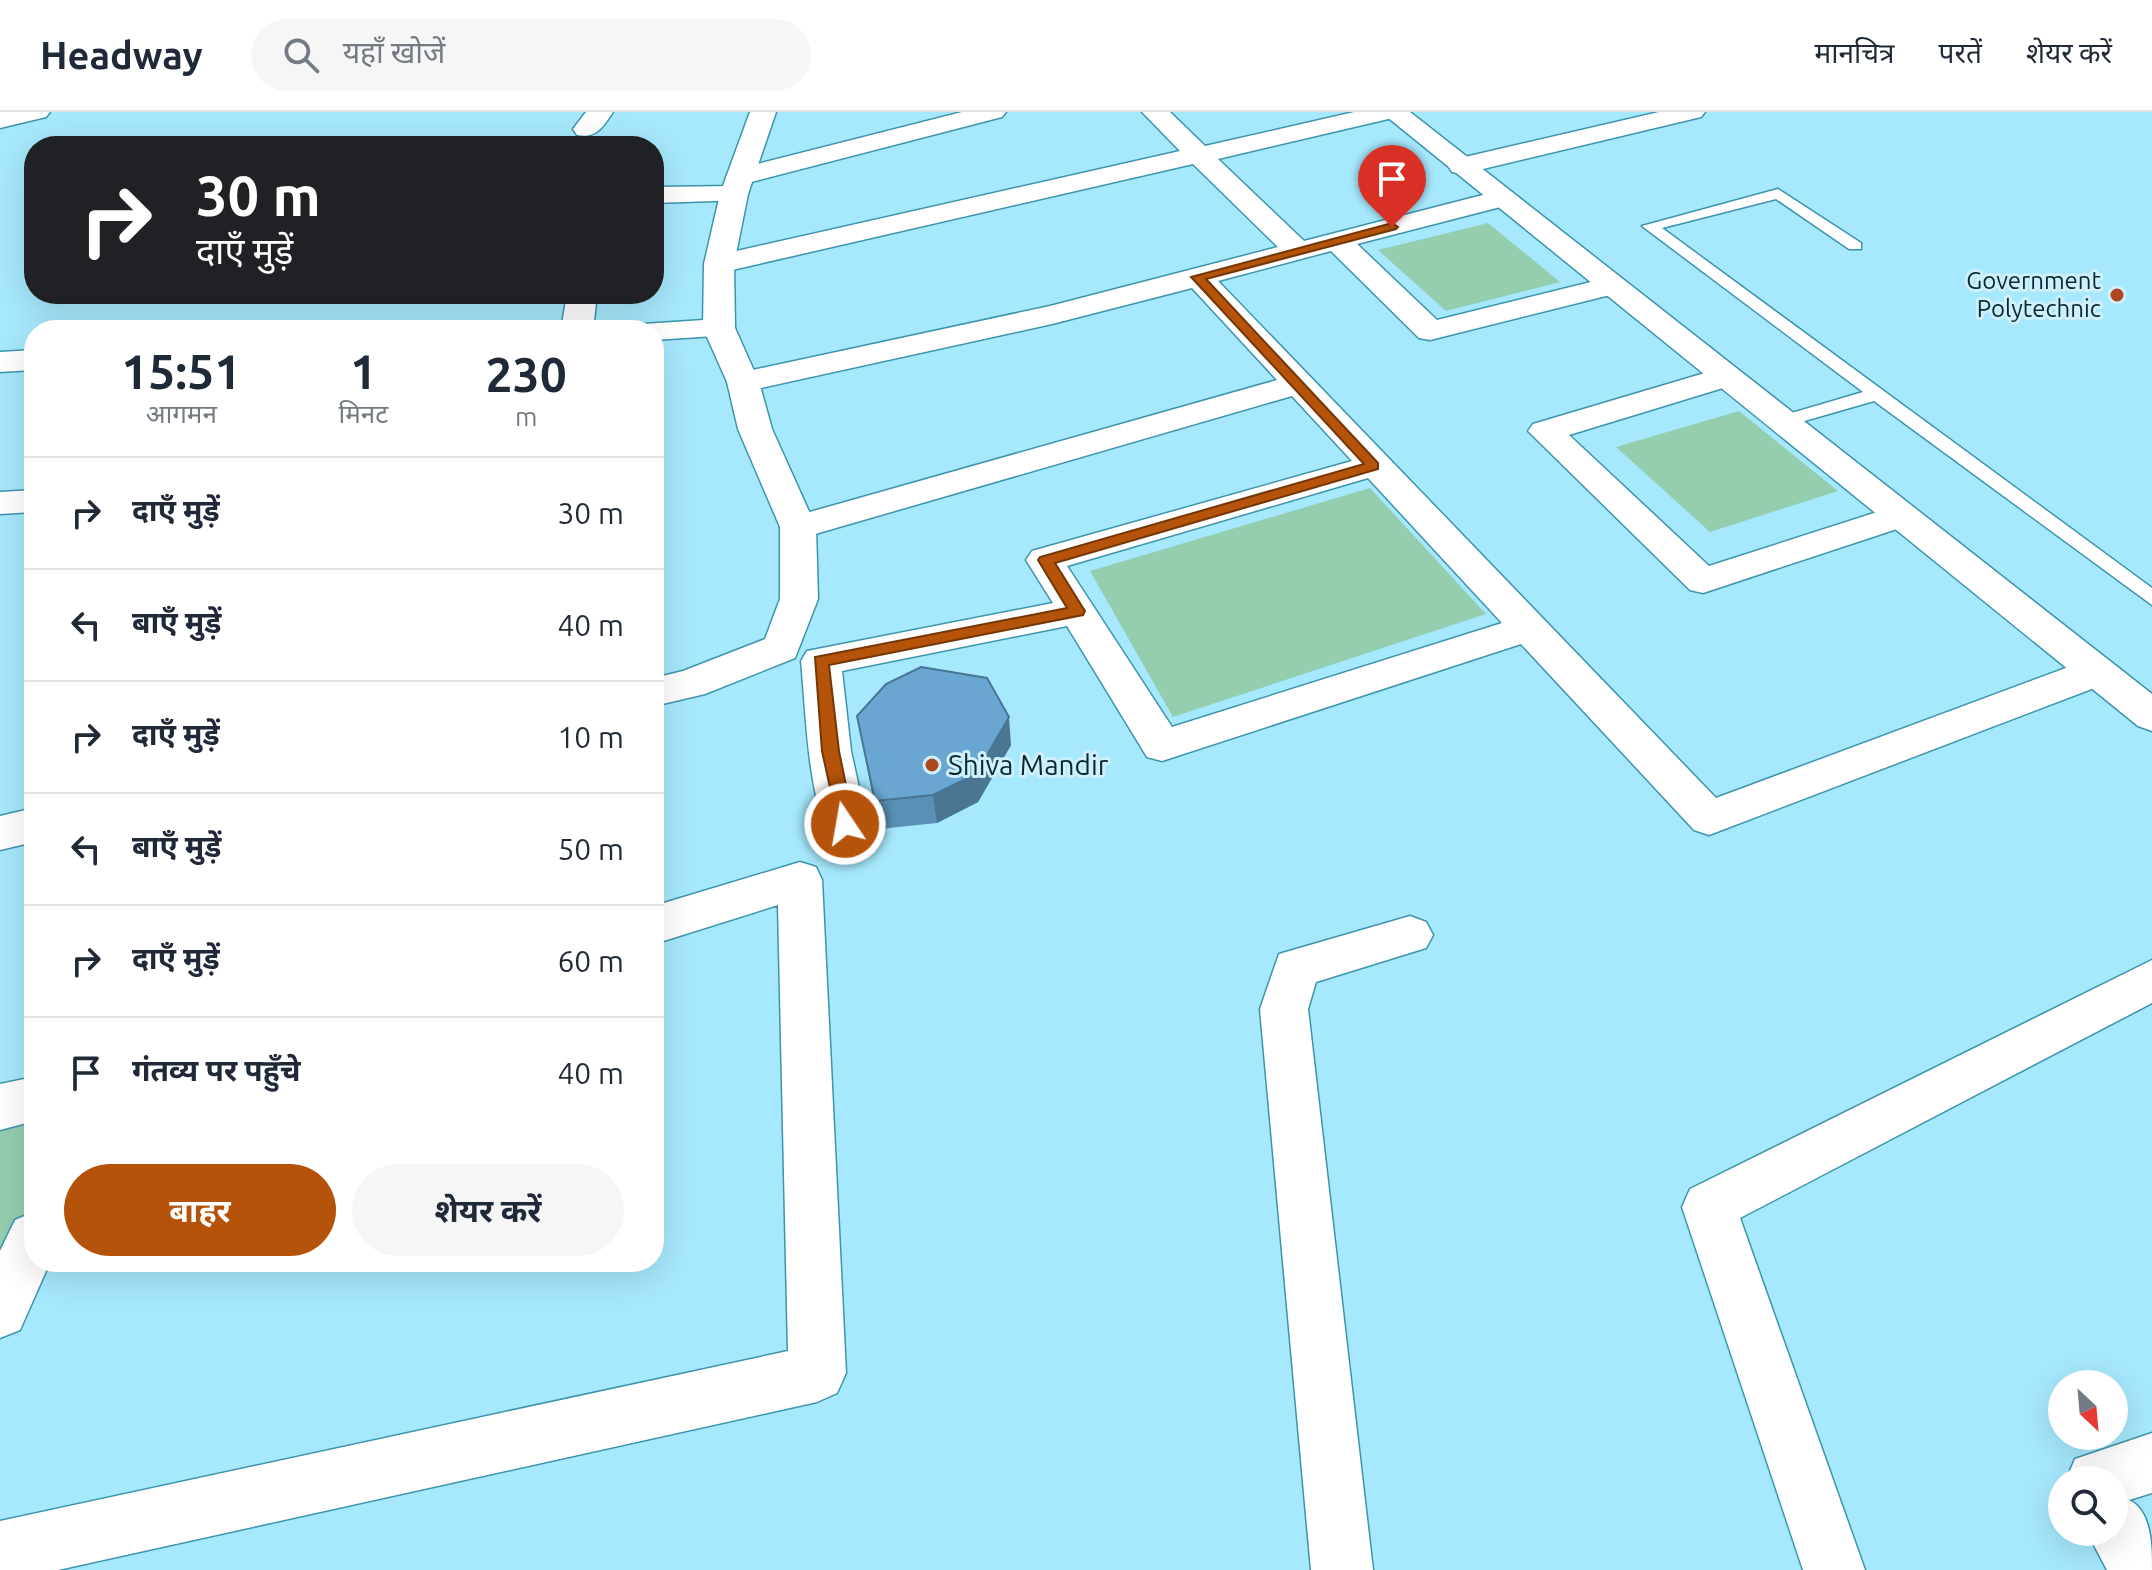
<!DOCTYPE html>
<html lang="hi">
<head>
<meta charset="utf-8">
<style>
  body { margin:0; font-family:Ubuntu,"Noto Sans Devanagari",sans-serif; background:#f6f6f7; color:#1f2937; height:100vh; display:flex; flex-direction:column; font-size:30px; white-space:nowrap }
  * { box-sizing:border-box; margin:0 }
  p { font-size:26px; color:#747a83 }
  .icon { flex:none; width:44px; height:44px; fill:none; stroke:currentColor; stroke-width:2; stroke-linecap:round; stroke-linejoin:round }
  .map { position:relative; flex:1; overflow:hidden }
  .sheet { position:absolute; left:24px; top:208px; width:640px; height:952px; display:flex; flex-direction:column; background:#fff; border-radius:32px; box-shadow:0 8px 32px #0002 }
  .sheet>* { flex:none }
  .guide { position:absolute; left:24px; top:24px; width:640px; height:168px; border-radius:32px; box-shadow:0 8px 32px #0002; background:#202124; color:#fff; overflow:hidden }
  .needle { width:52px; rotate:154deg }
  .controls { position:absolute; left:2048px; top:1258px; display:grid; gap:16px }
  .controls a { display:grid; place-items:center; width:80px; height:80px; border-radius:50%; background:#fff; box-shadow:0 8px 32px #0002; font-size:40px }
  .pin { position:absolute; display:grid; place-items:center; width:68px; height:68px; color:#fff; margin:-82px -34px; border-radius:50% 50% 50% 0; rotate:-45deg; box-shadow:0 0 8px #0007 }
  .pin .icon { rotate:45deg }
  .me { position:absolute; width:88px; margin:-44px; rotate:348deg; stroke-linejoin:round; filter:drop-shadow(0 0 6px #0008) }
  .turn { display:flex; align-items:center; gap:28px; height:168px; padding:0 40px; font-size:36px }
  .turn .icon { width:104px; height:104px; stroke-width:2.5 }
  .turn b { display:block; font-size:56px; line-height:68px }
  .eta { display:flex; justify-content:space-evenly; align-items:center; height:136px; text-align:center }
  .eta b { font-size:48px; font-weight:700; line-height:56px }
  .button { display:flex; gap:16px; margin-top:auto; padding:16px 40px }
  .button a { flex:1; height:92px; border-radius:48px; background:#b45309; color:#fff; font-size:32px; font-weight:700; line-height:92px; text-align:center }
  .button a+a { background:#f6f6f7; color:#1f2937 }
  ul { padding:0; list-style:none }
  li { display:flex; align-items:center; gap:24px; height:112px; padding:0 40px; border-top:2px solid #e0e1e3 }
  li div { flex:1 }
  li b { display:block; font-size:30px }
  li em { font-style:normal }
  header { display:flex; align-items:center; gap:48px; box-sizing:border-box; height:112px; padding:0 40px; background:#fff; border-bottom:2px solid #e0e1e3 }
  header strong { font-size:38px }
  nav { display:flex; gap:44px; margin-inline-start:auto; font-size:28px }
  .search { width:560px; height:72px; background:#f6f6f7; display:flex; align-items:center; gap:20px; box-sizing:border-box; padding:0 28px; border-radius:44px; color:#747a83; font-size:30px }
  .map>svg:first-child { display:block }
  .green { fill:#94ceaf }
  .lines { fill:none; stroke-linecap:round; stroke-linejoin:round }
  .service-casing { stroke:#3d94ad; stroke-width:3 }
  .minor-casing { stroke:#3d94ad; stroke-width:3 }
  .tertiary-casing { stroke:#3d94ad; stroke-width:3 }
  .service { fill:#fff; fill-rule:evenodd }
  .minor { fill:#fff; fill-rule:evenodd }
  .tertiary { fill:#fff; fill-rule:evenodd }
  .wall { fill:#5a90b5 }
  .shaded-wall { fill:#4a7593 }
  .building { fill:#69a7d2; stroke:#4a7593; stroke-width:2 }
  .route { fill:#b45309; stroke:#753606; stroke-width:2 }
  .poi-dot { fill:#ad471d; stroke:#d0effa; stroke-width:3 }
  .labels { text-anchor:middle; stroke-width:6; stroke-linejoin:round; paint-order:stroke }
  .far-poi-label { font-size:24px; fill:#042a34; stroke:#d0effa; text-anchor:end }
  .poi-label { font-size:28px; fill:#042a34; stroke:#d0effa; text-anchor:start }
</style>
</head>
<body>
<header>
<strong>Headway</strong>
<div class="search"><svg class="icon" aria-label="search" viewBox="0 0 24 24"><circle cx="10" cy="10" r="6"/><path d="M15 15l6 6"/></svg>यहाँ खोजें</div>
<nav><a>मानचित्र</a><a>परतें</a><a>शेयर करें</a></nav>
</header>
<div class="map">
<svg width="2152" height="1458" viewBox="0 0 2152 1458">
  <rect width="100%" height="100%" fill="#a6e8fd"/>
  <path class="green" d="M1488 111 1560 170 1446 199 1378 138Z
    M1739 299 1838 379 1710 420 1616 335Z
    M1370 376 1486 502 1173 605 1090 459Z
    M34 1002V1086L0 1157V1010Z"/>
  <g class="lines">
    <g class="service-casing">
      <path id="service" d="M1778 77 1861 131V137H1849L1776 87 1662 116 2152 476V493L1874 289 1787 314H1775V306L1863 280 1642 114Z"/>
    </g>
    <g class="minor-casing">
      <path id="minor" d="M0 0H50L46 5 0 16Z
        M586 0H613C603 15 596 27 577 23L573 17Z
        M962 0H1006L1002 5 740 73 730 71 726 65 730 59Z
        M1142 0H1170L1205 34 1354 0H1401L1397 5 1218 47 1304 129 1502 78 1512 80 1516 86 1512 92 1357 132 1437 208 1611 165 1622 168 1626 174 1622 180 1430 228 1419 226 1331 139 1218 169 1716 686 2082 550 2096 546 2110 550 2116 560 2110 570 1709 723 1694 718 1521 532 1162 649 1147 645 1067 514 842 559 851 639 867 712 860 724 845 729 830 724C807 681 806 598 801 549L807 539 1053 491 1026 448 1032 439 1352 349 1292 284 798 427 785 423 780 415 785 407 1277 268 1192 176 1052 212 743 280 731 277 727 270 731 263 743 260 1050 194 1278 135 1193 52 719 161 709 158 704 152 709 146 719 143 1180 39ZM1368 366 1502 511 1172 615 1067 454Z
        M1659 0H1705L1701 5 1462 62 1452 60 1448 54 1452 48Z
        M734 74 744 76 748 82 744 88 654 91V75Z
        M567 182H597L593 218H561Z
        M719 207 730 209 735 216 730 223 654 228V218H639L643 212Z
        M34 238V258L0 260V240Z
        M1725 255 1736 258 1741 265 1736 272 1569 323 1709 454 1899 393 1912 396 1917 404 1912 412 1703 481 1690 478 1528 319 1533 312Z
        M34 378V400L0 402V380Z
        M800 750 816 755 822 768 846 1261 837 1281 817 1290 58 1458H0V1409L788 1239 778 793 654 832V794Z
        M1410 804 1426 810 1433 823 1426 836 1316 870 1308 897 1373 1458H1311L1260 897 1279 842Z
        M2152 848V891L1740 1106 1865 1458H1803L1682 1095 1690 1077Z
        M34 965V1009L0 1018V972Z
        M34 1100V1150H50L20 1218 0 1226V1139L15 1108Z
        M2152 1321V1381L2129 1388C2152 1399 2152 1435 2152 1458H2107L2087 1420H2114V1368H2066L2075 1347Z"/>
    </g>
    <g class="tertiary-casing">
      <path id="tertiary" d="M750 0H776L748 82 734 152 735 216 759 270 772 317 816 415 818 487 795 546 705 582 654 594V566L683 559 765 527 780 487V415L738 317 727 270 703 216 704 152 720 82Z
        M1381 0H1410L2152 582V619L2138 614Z
        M34 696V730L0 738V704Z"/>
    </g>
    <use href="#service" class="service"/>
    <use href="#minor" class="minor"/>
    <use href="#tertiary" class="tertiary"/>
  </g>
  <path class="wall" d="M857 604 1011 633 978 690 937 711 879 717Z"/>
  <path class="shaded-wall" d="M1009 605 1011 633 978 690 937 711 933 683Z"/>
  <path class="building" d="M921 555 987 566 1009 605 976 662 933 683 875 689 857 604 886 572Z"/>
  <path class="route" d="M1392 111 1398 115 1396 117 1206 167 1378 351V357L1055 451 1085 499 1083 503 829 553 839 639 854 712 851 717H839L822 639 815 545 1067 496 1038 448 1040 445 1364 352 1191 165Z"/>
  <g class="poi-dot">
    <circle cx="2117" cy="183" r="8"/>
    <circle cx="932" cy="653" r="8"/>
  </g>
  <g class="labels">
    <g class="far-poi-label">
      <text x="2101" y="177">Government<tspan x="2101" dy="28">Polytechnic</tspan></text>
    </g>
    <g class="poi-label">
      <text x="948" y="663">Shiva Mandir</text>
    </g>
  </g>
</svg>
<div class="controls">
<a><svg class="needle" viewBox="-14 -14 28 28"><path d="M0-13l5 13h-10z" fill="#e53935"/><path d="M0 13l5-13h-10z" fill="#747a83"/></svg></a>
<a><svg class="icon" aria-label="search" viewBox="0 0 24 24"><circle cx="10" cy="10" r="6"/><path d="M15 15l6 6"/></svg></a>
</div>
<div class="pin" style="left:1392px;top:115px;background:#d93025"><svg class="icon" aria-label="arrive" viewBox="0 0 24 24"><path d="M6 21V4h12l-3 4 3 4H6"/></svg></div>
<svg class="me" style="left:845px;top:712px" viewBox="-20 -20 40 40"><circle r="17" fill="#b45309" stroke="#fff" stroke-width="3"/><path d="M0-11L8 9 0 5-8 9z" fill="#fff"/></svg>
<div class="guide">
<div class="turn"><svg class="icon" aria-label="right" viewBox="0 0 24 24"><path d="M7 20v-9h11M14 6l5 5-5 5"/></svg><div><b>30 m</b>दाएँ मुड़ें</div></div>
</div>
<section class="sheet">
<div class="eta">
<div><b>15:51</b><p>आगमन</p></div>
<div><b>1</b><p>मिनट</p></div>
<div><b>230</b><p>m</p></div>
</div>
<ul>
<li><svg class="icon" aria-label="right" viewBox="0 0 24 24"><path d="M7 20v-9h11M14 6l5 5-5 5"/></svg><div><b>दाएँ मुड़ें</b></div><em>30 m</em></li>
<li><svg class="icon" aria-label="left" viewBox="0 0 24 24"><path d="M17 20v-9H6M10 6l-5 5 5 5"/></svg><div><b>बाएँ मुड़ें</b></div><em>40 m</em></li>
<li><svg class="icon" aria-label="right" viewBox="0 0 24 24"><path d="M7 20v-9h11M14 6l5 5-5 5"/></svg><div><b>दाएँ मुड़ें</b></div><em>10 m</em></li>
<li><svg class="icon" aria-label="left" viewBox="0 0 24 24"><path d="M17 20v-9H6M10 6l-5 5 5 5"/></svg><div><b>बाएँ मुड़ें</b></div><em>50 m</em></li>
<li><svg class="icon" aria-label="right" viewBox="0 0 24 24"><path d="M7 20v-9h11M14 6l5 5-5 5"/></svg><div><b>दाएँ मुड़ें</b></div><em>60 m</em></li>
<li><svg class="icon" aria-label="arrive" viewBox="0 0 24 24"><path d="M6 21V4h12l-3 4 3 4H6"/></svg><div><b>गंतव्य पर पहुँचे</b></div><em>40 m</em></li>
</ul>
<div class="button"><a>बाहर</a><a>शेयर करें</a></div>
</section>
</div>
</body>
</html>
